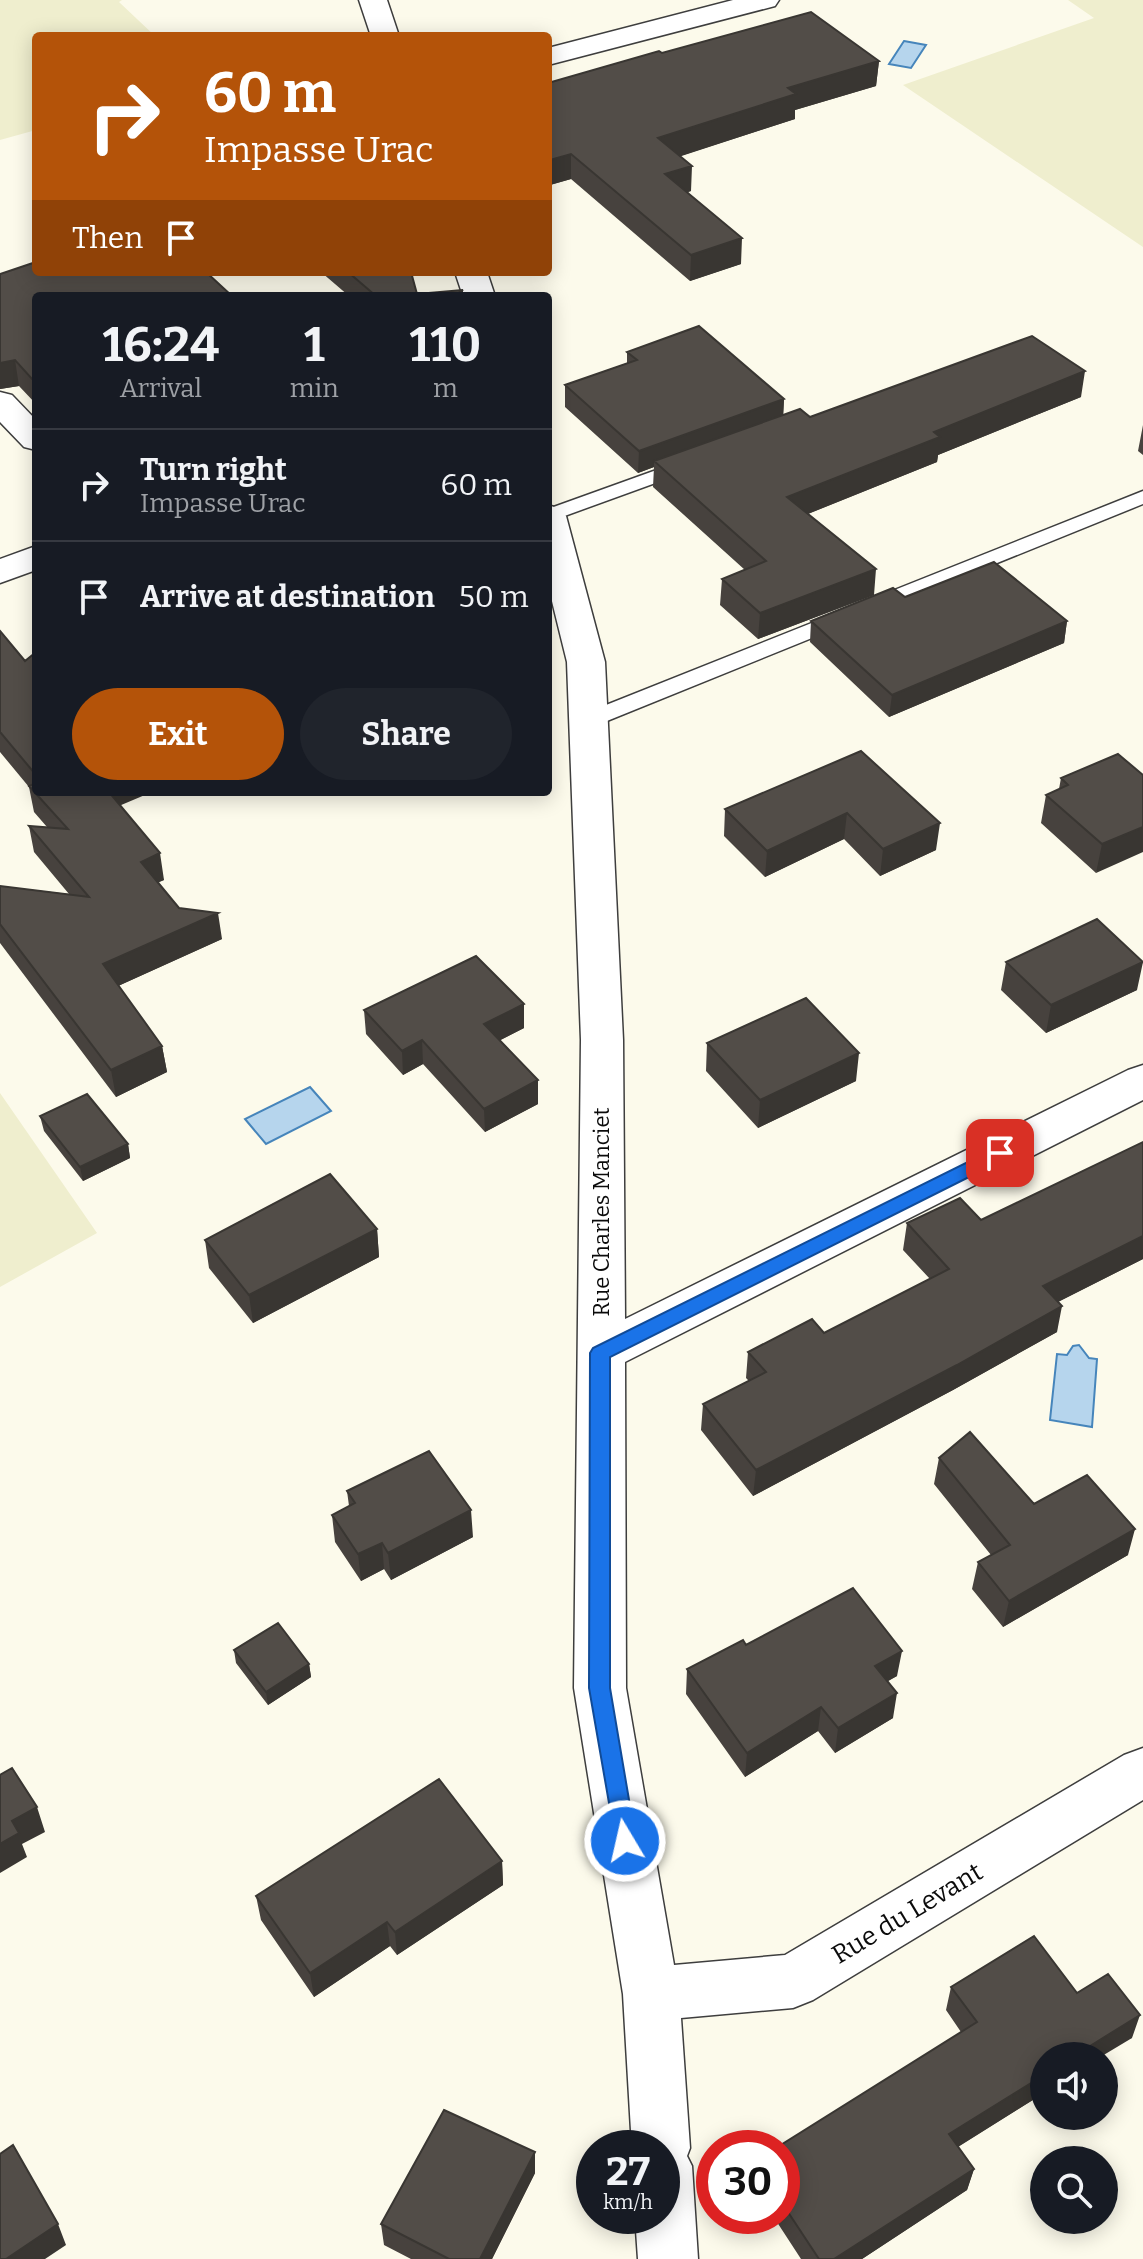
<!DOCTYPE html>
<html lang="en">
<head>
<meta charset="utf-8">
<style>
  body { margin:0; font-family:Bitter,serif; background:#20242c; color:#f1f3f6; height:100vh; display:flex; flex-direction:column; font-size:30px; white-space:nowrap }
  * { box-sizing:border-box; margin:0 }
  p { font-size:26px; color:#9ea1a6 }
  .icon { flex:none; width:44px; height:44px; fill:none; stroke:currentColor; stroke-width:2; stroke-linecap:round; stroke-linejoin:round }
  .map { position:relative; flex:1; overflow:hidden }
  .side { position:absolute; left:32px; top:292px; width:520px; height:504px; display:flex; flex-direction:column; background:#171b24; border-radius:8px; box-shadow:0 4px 20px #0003 }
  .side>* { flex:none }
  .top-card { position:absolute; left:32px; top:32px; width:520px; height:244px; border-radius:8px; box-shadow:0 4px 20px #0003; background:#b45309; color:#fff; overflow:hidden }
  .buttons { position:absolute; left:1030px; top:2042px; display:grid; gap:16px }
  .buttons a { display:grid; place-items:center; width:88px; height:88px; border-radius:50%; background:#171b24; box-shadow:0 4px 20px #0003; font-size:40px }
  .speed { position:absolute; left:576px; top:2130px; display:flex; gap:16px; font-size:40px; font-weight:700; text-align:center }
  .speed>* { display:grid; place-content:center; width:104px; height:104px; border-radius:50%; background:#171b24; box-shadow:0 4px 20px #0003; line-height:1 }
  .speed small { font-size:20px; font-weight:400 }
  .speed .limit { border:12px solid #d22; background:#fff; color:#111 }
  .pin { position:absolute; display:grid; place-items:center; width:68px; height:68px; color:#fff; margin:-34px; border-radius:16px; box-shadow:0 4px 12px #0006 }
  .me { position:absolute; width:88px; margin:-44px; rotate:351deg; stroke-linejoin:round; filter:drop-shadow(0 0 6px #0008) }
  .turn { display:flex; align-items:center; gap:28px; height:168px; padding:0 40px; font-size:36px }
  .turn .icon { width:104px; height:104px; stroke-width:2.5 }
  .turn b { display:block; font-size:56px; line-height:68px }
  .then { display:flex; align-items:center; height:76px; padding:0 40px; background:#0003; gap:16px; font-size:30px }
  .eta { display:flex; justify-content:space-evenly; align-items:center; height:136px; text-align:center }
  .eta b { font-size:48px; font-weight:700; line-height:56px }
  .button { display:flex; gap:16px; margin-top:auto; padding:16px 40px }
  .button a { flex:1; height:92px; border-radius:48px; background:#b45309; color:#fff; font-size:32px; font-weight:700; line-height:92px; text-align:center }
  .button a+a { background:#20242c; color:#f1f3f6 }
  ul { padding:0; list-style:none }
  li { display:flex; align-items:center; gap:24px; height:112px; padding:0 40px; border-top:2px solid #363941 }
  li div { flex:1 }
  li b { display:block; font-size:30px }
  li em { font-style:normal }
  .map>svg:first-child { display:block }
  .farmland { fill:#efeece }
  .water { fill:#b6d5ed; stroke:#4685bb; stroke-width:2 }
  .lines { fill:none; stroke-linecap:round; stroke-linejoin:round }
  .service-casing { stroke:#3e3e3e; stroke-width:3 }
  .minor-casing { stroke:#3e3e3e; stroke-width:3 }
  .service { fill:#fff; fill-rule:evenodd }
  .minor { fill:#fff; fill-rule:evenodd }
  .wall { fill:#47423e }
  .shaded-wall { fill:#393632 }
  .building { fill:#524d48; stroke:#393632; stroke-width:2 }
  .route { fill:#1a73e8; stroke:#114b97; stroke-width:2 }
  .labels { text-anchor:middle; stroke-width:8; stroke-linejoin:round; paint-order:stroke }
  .street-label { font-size:22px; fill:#0b0b0b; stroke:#fff }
  .near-street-label { font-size:26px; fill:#0b0b0b; stroke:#fff }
</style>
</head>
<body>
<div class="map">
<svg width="1143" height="2259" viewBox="0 0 1143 2259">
  <rect width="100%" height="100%" fill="#fcfaeb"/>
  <path class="farmland" d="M0 0H122L119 2 155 36H36V130L0 140Z
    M1068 0H1143V247L903 85 1094 18Z
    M0 1093 97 1233 0 1287Z"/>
  <path class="water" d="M904 41 926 45 911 68 889 64Z
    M310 1087 331 1111 266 1144 245 1119Z
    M1079 1345 1089 1358 1097 1359 1092 1427 1050 1420 1057 1354 1067 1355 1073 1346Z"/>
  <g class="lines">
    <g class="service-casing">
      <path id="service" d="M687 459 694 461 697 465 694 469 548 522V509Z
        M1143 491V504L597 725H581L578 720 581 715Z"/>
    </g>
    <g class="minor-casing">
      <path id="minor" d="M359 0H387L399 36H371Z
        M733 0H779L775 6 548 65V48Z
        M455 272H487L495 296H463Z
        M0 392 12 395 36 420V450L24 447 0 422Z
        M548 505 560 509 566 516 605 662 623 1040 625 1319 1128 1070 1143 1065V1100L625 1362 626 1688 674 1965 785 1955 1124 1755 1143 1748V1800L813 2000 793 2008 681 2018 690 2148 687 2156 692 2166 698 2259H638L635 2216H662V2148H632L623 1994 574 1688 581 1040 567 662 548 585Z
        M36 546V570L0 583V559Z"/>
    </g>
    <use href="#service" class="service"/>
    <use href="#minor" class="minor"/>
  </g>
  <path class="wall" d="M662 53 879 61 876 86 795 110V119L680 156 691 191 688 192 741 264 690 281 571 179 550 185 548 184V83Z
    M321 272H421L411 273 417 294 463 296H349Z
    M0 274 36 296V404L19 386 0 389Z
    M627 352 784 399 783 415 810 417 1081 397 938 455 937 462 808 514 874 595 758 639 720 605 722 579 745 570 653 487 654 467 638 473 565 407V385L627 363Z
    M1143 425V455L1138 451Z
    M905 597 1067 621 1064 643 889 717 810 642 811 621Z
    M0 631 25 661 36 652V792L120 805 164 880 158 882 179 908 222 939 118 986 162 1046 167 1072 116 1097 0 943V886L69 894 34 852 29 826 47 827 34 812 29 787 0 752Z
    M861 751 936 850 880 876 844 839 765 877 724 836 725 809Z
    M1143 775 1096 873 1041 823 1046 795 1059 789 1061 778Z
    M1006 962 1137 990 1046 1033 1001 990Z
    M524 1004V1028L500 1040 538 1080V1104L485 1132 423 1064 403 1075 366 1034 364 1010Z
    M707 1043 856 1081 758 1128 706 1071Z
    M40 1116 128 1144 130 1158 83 1181 44 1131Z
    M981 1220 1143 1259 1058 1302 1057 1332 953 1390 753 1496 701 1430 703 1404 749 1381 746 1378 748 1352 824 1333 930 1279 903 1250 907 1223Z
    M377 1229 379 1257 253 1323 209 1268 205 1240Z
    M939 1458 1034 1504 1128 1555 1003 1627 972 1589 978 1562 991 1555 934 1484Z
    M347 1491 473 1537 391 1580 384 1569 361 1581 335 1542 332 1515 349 1506Z
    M746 1645 897 1676 887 1681 893 1718 835 1753 818 1731 745 1777 686 1694 687 1669Z
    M234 1650 309 1664 311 1677 268 1705 236 1663Z
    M502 1861 503 1885 397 1955 390 1946 314 1997 261 1920 256 1896Z
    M951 1987 1077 1993 1132 2038 1044 2056V2093L958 2147 974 2169 967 2190 862 2259H801L773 2216H782V2148L961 2032 946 2010Z
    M535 2152V2173L492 2259H411L384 2245 381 2224Z"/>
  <path class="shaded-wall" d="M879 61 876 86 795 110V119L657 164 658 138 788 88Z
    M571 154V179L550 185V160Z
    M692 166 691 191 665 199V174Z
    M742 238 741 264 690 281 691 255Z
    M463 290V296H454Z
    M15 360 19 386 0 389V363Z
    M1085 371 1081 397 938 455 937 462 785 523 787 497 934 432Z
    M36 378V402L32 379Z
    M784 399 783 421 654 461V467L638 473 639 451Z
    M876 569 874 595 758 639 760 613Z
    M1067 621 1064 643 889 717 892 695Z
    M103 792H152L107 811Z
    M847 813 844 839 765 877 767 851Z
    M940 823 936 850 880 876 883 849Z
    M1143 827V852L1096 873 1102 844Z
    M160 853 164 880 146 888 141 862Z
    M218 913 222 939 107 991 103 964Z
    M1143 962 1137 990 1046 1033 1051 1005Z
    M524 1004V1028L485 1048 484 1024Z
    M422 1040 423 1064 403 1075 402 1051Z
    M162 1046 167 1072 116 1097 111 1070Z
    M859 1053 856 1081 758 1128 760 1100Z
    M538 1080V1104L485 1132 484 1109Z
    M128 1144 130 1158 83 1181 80 1167Z
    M377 1229 379 1257 253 1323 249 1295Z
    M1143 1236V1259L1038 1312 1043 1286Z
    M1062 1306 1057 1332 953 1390 753 1496 756 1470Z
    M471 1510 473 1537 391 1580 388 1553Z
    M1135 1529 1128 1555 1003 1627 1009 1601Z
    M382 1543 384 1569 361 1581 358 1554Z
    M902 1651 897 1676 871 1691 875 1666Z
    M309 1664 311 1677 268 1705 266 1692Z
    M897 1693 893 1718 835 1753 838 1728Z
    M821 1707 818 1731 745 1777 747 1753Z
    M37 1807 45 1832 22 1844 27 1857 0 1873V1844L12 1821Z
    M502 1861 503 1885 397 1955 395 1932Z
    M387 1922 390 1946 314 1997 310 1973Z
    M1140 2015 1132 2038 1102 2056H1074Z
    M1044 2075V2093L943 2156 949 2134Z
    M535 2152V2173L492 2259H480Z
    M974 2169 967 2190 862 2259H834Z
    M58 2224 66 2245 45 2259H6Z"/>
  <path class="building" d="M811 12 879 61 788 88 796 94 658 138 692 166 665 174 742 238 691 255 571 154 550 160 548 158V83L659 51 662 53Z
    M36 262V272H206L232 296H36V378L32 379 15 360 0 363V274Z
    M348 272H411L417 294 463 290 454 296H376Z
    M699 326 784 399 639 451 565 385 637 360 627 352Z
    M1032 336 1085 371 934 432 940 437 787 497 876 569 760 613 722 579 766 561 654 461 800 409 810 417Z
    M994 562 1067 621 892 695 811 621 893 588 905 597Z
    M0 631 25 661 36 652V775L0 732Z
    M861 751 940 823 883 849 847 813 767 851 725 809Z
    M1118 754 1143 775V827L1102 844 1046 795 1068 785 1061 778Z
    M36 783V792H109L160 853 141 862 179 908 218 913 103 964 162 1046 111 1070 0 924V886L89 897 29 826 68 829 29 786Z
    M1097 919 1143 962 1051 1005 1006 962Z
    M476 956 524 1004 484 1024 538 1080 484 1109 422 1040 402 1051 364 1010Z
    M806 998 859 1053 760 1100 707 1043Z
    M87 1094 128 1144 80 1167 40 1116Z
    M1143 1142V1236L1043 1286 1062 1306 957 1365 756 1470 703 1404 766 1372 748 1352 812 1319 824 1333 949 1269 907 1223 960 1198 981 1220Z
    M330 1174 377 1229 249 1295 205 1240Z
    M970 1432 1034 1504 1087 1475 1135 1529 1009 1601 978 1562 1010 1545 939 1458Z
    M429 1451 471 1510 388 1553 382 1543 358 1554 332 1515 355 1503 347 1491Z
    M853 1588 902 1651 875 1666 897 1693 838 1728 821 1707 747 1753 687 1669 743 1640 746 1645Z
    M278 1623 309 1664 266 1692 234 1650Z
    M12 1768 37 1807 12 1821 19 1833 0 1844V1775Z
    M439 1779 502 1861 395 1932 387 1922 310 1973 256 1896Z
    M1034 1936 1077 1993 1108 1974 1140 2015 1074 2056H1044V2075L949 2134 974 2169 834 2259H819L782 2203V2148H776L977 2022 951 1987Z
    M444 2110 535 2152 480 2259H449L381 2224Z
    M13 2145 58 2224 6 2259H0V2154Z"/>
  <path class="route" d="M1000 1146 1007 1148 1009 1153 1007 1158 610 1357V1688L636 1841 633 1849 625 1852 617 1849 589 1688 590 1353 593 1348Z"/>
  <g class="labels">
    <g class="street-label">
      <text transform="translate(601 1212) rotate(-90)" y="8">Rue Charles Manciet</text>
    </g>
    <g class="near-street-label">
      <text transform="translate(907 1913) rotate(-31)" y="9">Rue du Levant</text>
    </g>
  </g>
</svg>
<div class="buttons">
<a><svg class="icon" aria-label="sound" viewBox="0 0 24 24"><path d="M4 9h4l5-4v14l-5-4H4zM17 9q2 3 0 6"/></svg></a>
<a><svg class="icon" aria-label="search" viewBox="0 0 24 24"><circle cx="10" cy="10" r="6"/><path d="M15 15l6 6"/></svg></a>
</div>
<div class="speed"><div>27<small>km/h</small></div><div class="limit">30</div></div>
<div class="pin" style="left:1000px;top:1153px;background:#d93025"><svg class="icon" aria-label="arrive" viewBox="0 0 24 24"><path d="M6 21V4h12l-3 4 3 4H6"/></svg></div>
<svg class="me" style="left:625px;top:1841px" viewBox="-20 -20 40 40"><circle r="17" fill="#1a73e8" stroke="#fff" stroke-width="3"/><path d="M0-11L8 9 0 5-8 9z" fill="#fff"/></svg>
<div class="top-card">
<div class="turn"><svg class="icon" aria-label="right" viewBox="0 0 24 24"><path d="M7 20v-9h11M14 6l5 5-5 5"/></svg><div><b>60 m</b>Impasse Urac</div></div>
<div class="then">Then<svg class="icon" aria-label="arrive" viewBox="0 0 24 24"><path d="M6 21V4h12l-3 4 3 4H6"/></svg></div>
</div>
<section class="side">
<div class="eta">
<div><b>16:24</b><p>Arrival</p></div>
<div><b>1</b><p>min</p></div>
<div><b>110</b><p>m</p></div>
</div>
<ul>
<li><svg class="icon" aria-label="right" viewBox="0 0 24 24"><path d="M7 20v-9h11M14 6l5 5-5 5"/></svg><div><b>Turn right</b><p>Impasse Urac</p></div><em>60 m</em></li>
<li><svg class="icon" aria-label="arrive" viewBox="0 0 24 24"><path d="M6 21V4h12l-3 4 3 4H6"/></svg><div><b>Arrive at destination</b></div><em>50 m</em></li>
</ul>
<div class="button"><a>Exit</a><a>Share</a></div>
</section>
</div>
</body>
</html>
